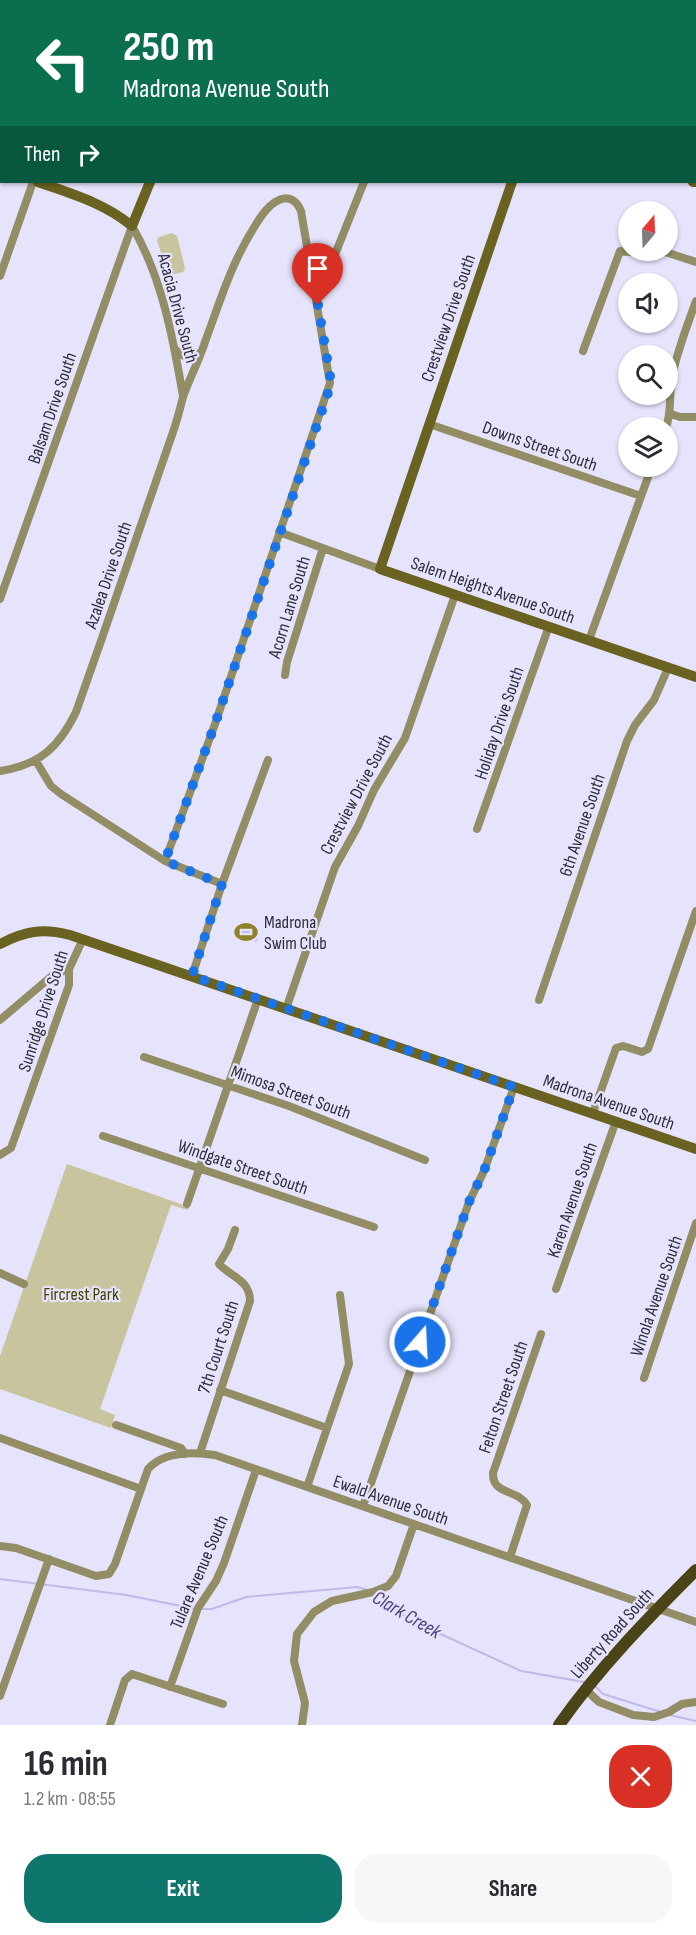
<!DOCTYPE html>
<html lang="en">
<head>
<meta charset="utf-8">
<style>
  body { margin:0; font-family:"Sofia Sans Condensed",sans-serif; background:#f7f7f7; color:#2b2b33; height:100vh; display:flex; flex-direction:column; font-size:22px; white-space:nowrap }
  * { box-sizing:border-box; margin:0 }
  p { font-size:20px; color:#7c7c81 }
  .icon { flex:none; width:33px; height:33px; fill:none; stroke:currentColor; stroke-width:2; stroke-linecap:round; stroke-linejoin:round }
  .map { position:relative; height:1725px; overflow:hidden }
  .details { display:flex; flex-direction:column; background:#fff; flex:1 }
  .details>* { flex:none }
  .top-card { position:absolute; left:0px; top:0px; width:696px; height:183px; box-shadow:0 2px 4px #0004; background:#0b6e4f; color:#fff; overflow:hidden }
  .needle { width:39px; rotate:19deg }
  .controls { position:absolute; left:618px; top:201px; display:grid; gap:12px }
  .controls a { display:grid; place-items:center; width:60px; height:60px; border-radius:50%; background:#fff; box-shadow:0 2px 4px #0004; font-size:30px }
  .pin { position:absolute; display:grid; place-items:center; width:51px; height:51px; color:#fff; margin:-62px -26px; border-radius:50% 50% 50% 0; rotate:-45deg; box-shadow:0 0 6px #0007 }
  .pin .icon { rotate:45deg }
  .me { position:absolute; width:66px; margin:-33px; rotate:19deg; stroke-linejoin:round; filter:drop-shadow(0 0 4px #0008) }
  .turn { display:flex; align-items:center; gap:21px; height:126px; padding:0 24px; font-size:27px }
  .turn .icon { width:78px; height:78px; stroke-width:2.5 }
  .turn b { display:block; font-size:42px; line-height:51px }
  .then { display:flex; align-items:center; height:57px; padding:0 24px; background:#0003; gap:12px; font-size:22px }
  .round { display:grid; place-items:center; flex:none; width:63px; height:63px; border-radius:24px; background:#f7f7f7 }
  .head { display:flex; align-items:center; justify-content:space-between; height:102px; padding:0 24px }
  h1 { font-size:36px; font-weight:700; line-height:45px }
  .cta { display:flex; gap:12px; margin-top:auto; padding:12px 24px }
  .cta a { flex:1; height:69px; border-radius:24px; background:#0f766e; color:#fff; font-size:24px; font-weight:700; line-height:69px; text-align:center }
  .cta a+a { background:#f7f7f7; color:#2b2b33 }
  .map>svg:first-child { display:block }
  .green { fill:#c8c49d }
  .water { fill:#c0b9e9 }
  .lines { fill:none; stroke-linecap:round; stroke-linejoin:round }
  .stream { stroke:#c0b9e9; stroke-width:2 }
  .street { stroke:#928d65; stroke-width:8 }
  .secondary { stroke:#6a6220; stroke-width:10 }
  .primary { stroke:#4a4416; stroke-width:12 }
  .route { stroke:#1a73e8; stroke-width:10; stroke-dasharray:0 18 }
  .labels { text-anchor:middle; stroke-width:4.5; stroke-linejoin:round; paint-order:stroke }
  .street-label { font-size:18px; fill:#2e2c38; stroke:#e6e3fc }
  .poi-label { font-size:18px; fill:#2e2c38; stroke:#e6e3fc; text-anchor:start }
  .park-label { font-size:18px; fill:#473f00; stroke:#e6e3fc }
  .water-label { font-size:20px; font-style:italic; fill:#4e417d; stroke:#e6e3fc }
</style>
</head>
<body>
<div class="map">
<svg width="696" height="1725" viewBox="0 0 696 1725">
  <rect width="100%" height="100%" fill="#e6e3fc"/>
  <path class="green" d="M172 233 177 236 185 268 183 272 169 275 167 273 157 240 159 237Z
    M67 1164 189 1207 188 1210 171 1205 100 1409 115 1415 111 1428 0 1389V1356Z"/>
  <path class="water" d="M243 923 259 936 256 942 238 936 237 933Z"/>
  <g class="lines">
    <path class="stream" d="M0 1579 126 1595 196 1609
      M378 1594 382 1596 408 1619 521 1671 584 1682
      M201 1609H212L246 1597 357 1587 367 1590
      M595 1686 603 1694 661 1712
      M670 1715 696 1721"/>
    <path class="street" d="M19 2 20 0
      M182 2 184 0
      M0 25 2 23
      M132 226C162 277 173 338 183 396
      M0 276 33 182
      M314 284 330 267 364 182
      M175 349 180 354 188 358 200 353
      M583 351 620 251 642 253 665 252 696 262
      M671 414 680 417H696
      M429 424 641 496
      M666 428C672 410 669 395 672 377 677 351 687 326 696 301
      M279 532 380 569
      M0 599 132 226
      M589 640 652 466
      M285 675 287 662 323 548
      M36 761 51 786 61 794 165 861 222 884
      M0 771C40 765 59 747 76 712 109 619 141 526 173 432 177 421 180 409 183 397 189 379 199 361 205 342 222 296 232 260 260 218 270 203 290 186 301 211L330 383 215 724 165 861
      M477 829 549 626
      M192 976 222 884 268 760
      M539 1000 627 741 635 725 654 700 668 668
      M286 1009 335 867 358 826 374 790 405 738 455 595
      M0 1020 53 975 69 969
      M144 1057 289 1106 425 1160
      M593 1113 616 1048 623 1046 642 1052 648 1049 696 911
      M103 1136 374 1227
      M0 1155 11 1148 69 985V969L83 939
      M187 1204 258 999
      M0 1273 24 1284
      M556 1289 616 1121
      M644 1378 696 1223
      M220 1390 327 1428
      M116 1425 181 1448 185 1454
      M0 1438 141 1489
      M200 1453 250 1301C250 1280 231 1277 219 1264L228 1249 235 1230
      M307 1487 349 1364 340 1295
      M363 1506 469 1202 484 1171 514 1087
      M0 1546 16 1548 96 1576 109 1574 115 1564 148 1469C164 1451 194 1452 215 1455L696 1622
      M510 1557 527 1505C518 1489 492 1495 493 1473L541 1334
      M170 1687 198 1608 216 1581 224 1563 256 1470
      M585 1689 599 1702 633 1715 654 1717 669 1712 682 1704 696 1702
      M0 1696 49 1559
      M110 1725 125 1680 132 1674 223 1704
      M302 1725 305 1703 294 1661 297 1634 314 1612 332 1601 373 1592 388 1586 396 1576 414 1524"/>
    <path class="secondary" d="M623 2 626 0
      M0 168 2 169
      M38 182C72 194 104 203 132 226L150 182
      M512 182 380 569 696 677
      M693 182H696
      M0 944C25 931 42 928 70 935L696 1149"/>
    <path class="primary" d="M559 1725C599 1668 647 1619 696 1570"/>
  </g>
  <g class="lines">
    <path class="route" d="M318 305 330 376 329 390 215 724 165 861 222 884 192 976 514 1087 484 1171 469 1202 420 1342"/>
  </g>
  <defs>
    <g id="stadium-bare" transform="scale(1.8)"><path d="M0-5a6.5 5 0 1 0 0 10a6.5 5 0 1 0 0-10ZM-3.5-1.8h7v3.6h-7Z" fill="#8d822a" stroke="#e6e3fc" stroke-width="2.5" paint-order="stroke"/></g>
  </defs>
  <g fill-rule="evenodd">
    <use href="#stadium-bare" x="246" y="932"/>
  </g>
  <g class="labels">
    <g class="street-label">
      <text transform="translate(178 308) rotate(75)" y="6">Acacia Drive South</text>
      <text transform="translate(448 318) rotate(-71)" y="6">Crestview Drive South</text>
      <text transform="translate(52 408) rotate(-71)" y="6">Balsam Drive South</text>
      <text transform="translate(540 446) rotate(19)" y="6">Downs Street South</text>
      <text transform="translate(108 575) rotate(-71)" y="6">Azalea Drive South</text>
      <text transform="translate(493 590) rotate(19)" y="6">Salem Heights Avenue South</text>
      <text transform="translate(289 607) rotate(-73)" y="6">Acorn Lane South</text>
      <text transform="translate(499 723) rotate(-71)" y="6">Holiday Drive South</text>
      <text transform="translate(356 794) rotate(-62)" y="6">Crestview Drive South</text>
      <text transform="translate(582 825) rotate(-71)" y="6">6th Avenue South</text>
      <text transform="translate(43 1011) rotate(-72)" y="6">Sunridge Drive South</text>
      <text transform="translate(291 1092) rotate(20)" y="6">Mimosa Street South</text>
      <text transform="translate(609 1102) rotate(19)" y="6">Madrona Avenue South</text>
      <text transform="translate(243 1167) rotate(19)" y="6">Windgate Street South</text>
      <text transform="translate(572 1200) rotate(-71)" y="6">Karen Avenue South</text>
      <text transform="translate(656 1296) rotate(-71)" y="6">Winola Avenue South</text>
      <text transform="translate(218 1347) rotate(-72)" y="6">7th Court South</text>
      <text transform="translate(503 1397) rotate(-71)" y="6">Felton Street South</text>
      <text transform="translate(391 1500) rotate(19)" y="6">Ewald Avenue South</text>
      <text transform="translate(199 1572) rotate(-67)" y="6">Tulare Avenue South</text>
      <text transform="translate(612 1633) rotate(-48)" y="6">Liberty Road South</text>
    </g>
    <g class="poi-label">
      <text x="264" y="928">Madrona<tspan x="264" dy="21">Swim Club</tspan></text>
    </g>
    <g class="park-label">
      <text x="81" y="1300">Fircrest Park</text>
    </g>
    <g class="water-label">
      <text transform="translate(407 1614) rotate(30)" y="7">Clark Creek</text>
    </g>
  </g>
</svg>
<div class="controls">
<a><svg class="needle" viewBox="-14 -14 28 28"><path d="M0-13l5 13h-10z" fill="#e53935"/><path d="M0 13l5-13h-10z" fill="#7c7c81"/></svg></a>
<a><svg class="icon" aria-label="sound" viewBox="0 0 24 24"><path d="M4 9h4l5-4v14l-5-4H4zM17 9q2 3 0 6"/></svg></a>
<a><svg class="icon" aria-label="search" viewBox="0 0 24 24"><circle cx="10" cy="10" r="6"/><path d="M15 15l6 6"/></svg></a>
<a><svg class="icon" aria-label="layers" viewBox="0 0 24 24"><path d="M12 4l9 5-9 5-9-5zM3 14l9 5 9-5"/></svg></a>
</div>
<div class="pin" style="left:318px;top:305px;background:#d93025"><svg class="icon" aria-label="arrive" viewBox="0 0 24 24"><path d="M6 21V4h12l-3 4 3 4H6"/></svg></div>
<svg class="me" style="left:420px;top:1342px" viewBox="-20 -20 40 40"><circle r="17" fill="#1a73e8" stroke="#fff" stroke-width="3"/><path d="M0-11L8 9 0 5-8 9z" fill="#fff"/></svg>
<div class="top-card">
<div class="turn"><svg class="icon" aria-label="left" viewBox="0 0 24 24"><path d="M17 20v-9H6M10 6l-5 5 5 5"/></svg><div><b>250 m</b>Madrona Avenue South</div></div>
<div class="then">Then<svg class="icon" aria-label="right" viewBox="0 0 24 24"><path d="M7 20v-9h11M14 6l5 5-5 5"/></svg></div>
</div>
</div>
<section class="details">
<div class="head"><div><h1>16 min</h1><p>1.2 km · 08:55</p></div><a class="round" style="background:#d93025;color:#fff"><svg class="icon" aria-label="close" viewBox="0 0 24 24"><path d="M6 6l12 12M18 6L6 18"/></svg></a></div>
<div class="cta"><a>Exit</a><a>Share</a></div>
</section>
</body>
</html>
